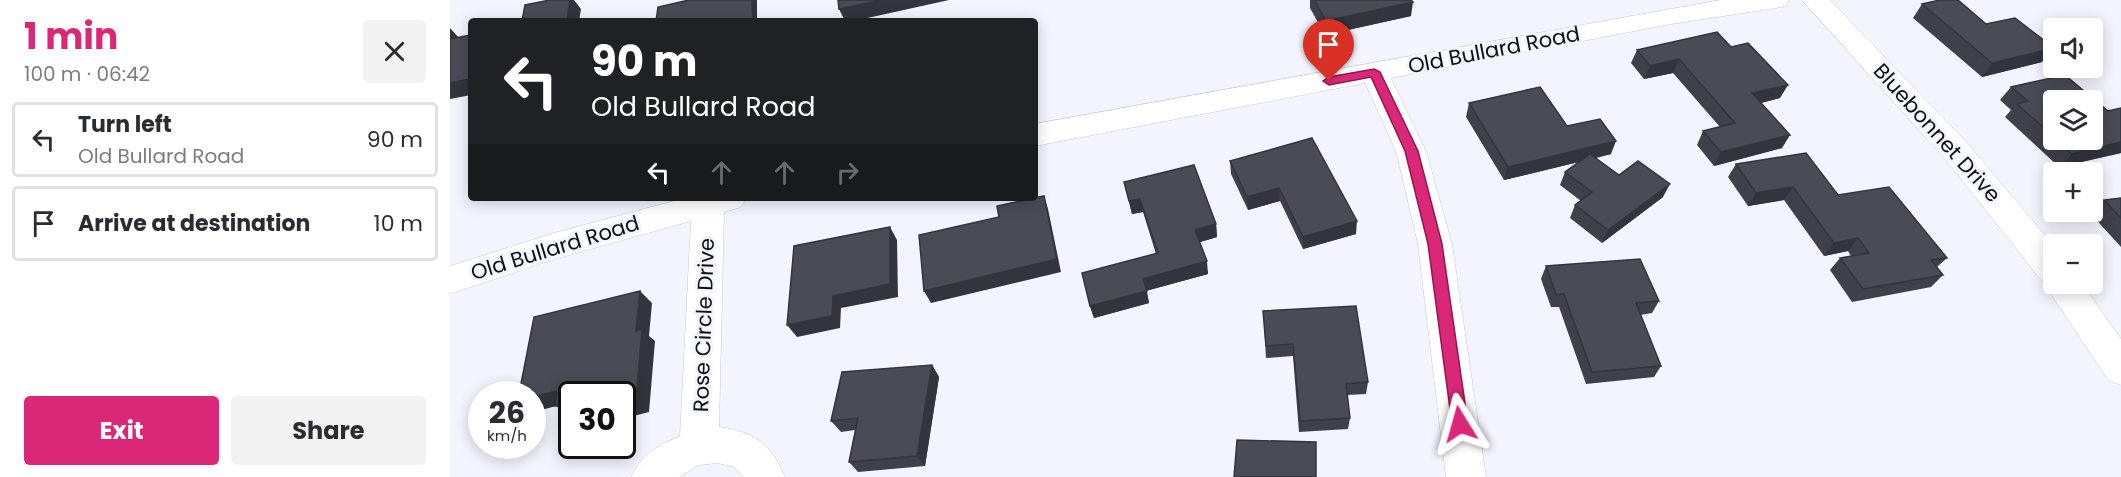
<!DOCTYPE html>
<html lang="en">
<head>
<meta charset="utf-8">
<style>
  body { margin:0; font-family:Poppins,sans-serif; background:#f2f2f3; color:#2b2b33; height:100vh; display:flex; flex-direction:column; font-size:22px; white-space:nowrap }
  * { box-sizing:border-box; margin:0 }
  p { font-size:20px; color:#7c7c81 }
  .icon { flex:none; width:33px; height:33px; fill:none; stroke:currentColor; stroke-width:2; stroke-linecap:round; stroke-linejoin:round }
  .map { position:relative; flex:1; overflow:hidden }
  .drawer { display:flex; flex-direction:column; background:#fff; width:450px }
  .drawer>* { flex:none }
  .banner { position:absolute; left:18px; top:18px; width:570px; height:183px; border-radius:6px; box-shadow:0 3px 15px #0003; background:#202124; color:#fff; overflow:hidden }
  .fabs { position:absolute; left:1593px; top:18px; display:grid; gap:12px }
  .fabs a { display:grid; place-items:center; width:60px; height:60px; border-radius:6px; background:#fff; box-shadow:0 3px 15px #0003; font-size:30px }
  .speed { position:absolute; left:18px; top:381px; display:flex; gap:12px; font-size:30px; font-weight:700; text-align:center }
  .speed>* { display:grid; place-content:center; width:78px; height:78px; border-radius:50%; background:#fff; box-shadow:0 3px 15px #0003; line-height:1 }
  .speed small { font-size:15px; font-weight:400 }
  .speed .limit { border:3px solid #111; border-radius:9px; background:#fff; color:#111 }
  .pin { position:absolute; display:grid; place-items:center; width:51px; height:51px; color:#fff; margin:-62px -26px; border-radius:50% 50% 50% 0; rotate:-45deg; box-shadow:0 0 6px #0007 }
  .pin .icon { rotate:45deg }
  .me { position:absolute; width:66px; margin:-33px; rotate:352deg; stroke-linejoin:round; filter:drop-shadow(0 0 4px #0008) }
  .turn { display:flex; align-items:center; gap:21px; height:126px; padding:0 24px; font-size:27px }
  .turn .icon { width:78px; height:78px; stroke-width:2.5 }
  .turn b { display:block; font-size:42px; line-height:51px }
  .lanes { display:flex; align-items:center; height:57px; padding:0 24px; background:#0003; justify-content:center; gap:30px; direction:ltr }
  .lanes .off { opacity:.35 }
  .round { display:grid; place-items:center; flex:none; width:63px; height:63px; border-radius:6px; background:#f2f2f3 }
  .summary { display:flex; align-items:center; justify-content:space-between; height:102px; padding:0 24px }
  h1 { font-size:36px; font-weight:700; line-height:45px; color:#db2777 }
  .cta { display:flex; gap:12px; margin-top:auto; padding:12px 24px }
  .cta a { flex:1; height:69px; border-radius:6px; background:#db2777; color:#fff; font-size:24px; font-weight:700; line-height:69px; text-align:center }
  .cta a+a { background:#f2f2f3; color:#2b2b33 }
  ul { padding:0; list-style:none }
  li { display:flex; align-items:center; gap:18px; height:75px; margin:0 12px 9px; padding:0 12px; border:3px solid #e1e1e2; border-radius:6px }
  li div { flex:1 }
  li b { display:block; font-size:22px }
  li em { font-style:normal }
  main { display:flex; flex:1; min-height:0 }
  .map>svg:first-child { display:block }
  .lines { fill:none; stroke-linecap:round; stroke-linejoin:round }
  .minor-casing { stroke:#c7c9d4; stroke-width:1 }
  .minor { fill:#fff; fill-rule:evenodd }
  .wall { fill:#3f4049; fill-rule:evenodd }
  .shaded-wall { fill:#33343c }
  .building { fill:#494b55; stroke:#33343c; stroke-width:1.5 }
  .route { fill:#db2777; stroke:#8e194d; stroke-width:1.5 }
  .labels { text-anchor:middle; stroke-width:6; stroke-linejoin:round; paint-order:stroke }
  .street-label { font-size:21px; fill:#0e0f13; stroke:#f3f4fe }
</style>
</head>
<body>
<main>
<section class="drawer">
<div class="summary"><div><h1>1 min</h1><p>100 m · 06:42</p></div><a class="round"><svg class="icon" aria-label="close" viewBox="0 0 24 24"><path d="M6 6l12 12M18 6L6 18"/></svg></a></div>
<ul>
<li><svg class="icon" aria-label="left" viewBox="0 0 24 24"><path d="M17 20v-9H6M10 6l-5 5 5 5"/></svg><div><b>Turn left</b><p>Old Bullard Road</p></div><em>90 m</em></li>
<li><svg class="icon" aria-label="arrive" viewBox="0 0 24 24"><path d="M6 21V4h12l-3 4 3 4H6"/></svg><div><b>Arrive at destination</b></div><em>10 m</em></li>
</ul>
<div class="cta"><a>Exit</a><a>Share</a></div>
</section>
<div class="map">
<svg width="1671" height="477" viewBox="0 0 1671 477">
  <rect width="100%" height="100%" fill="#f3f4fe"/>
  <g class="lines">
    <g class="minor-casing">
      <path id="minor" d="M1271 0H1339L1335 6 1326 8 1221 24 941 78 976 151 1002 244 1036 477H996L968 244 946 151 915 83 585 146V124Z
        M1352 0H1380L1518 144 1604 246V284H1632L1671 339V385L1658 380 1601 294 1597 282 1592 281 1496 160Z
        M235 198H296L291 207 274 212 269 427C305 432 321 444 335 477H294L284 467 268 463 249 465 229 477H181C191 455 208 445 230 436L241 221 105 259 0 294V266L104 233Z"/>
    </g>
    <use href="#minor" class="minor"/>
  </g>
  <path class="wall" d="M860 0H961V16L875 35 860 8Z
    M1472 4 1536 24 1592 62 1532 77 1463 18Z
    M1267 32 1330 98 1311 103 1332 148 1264 166 1247 145 1253 131 1270 127 1223 73 1194 79 1181 63 1187 50Z
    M1615 75 1658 111 1671 108V153L1609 167 1555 117 1561 110 1550 100 1561 87ZM1604 100H1642V140H1604Z
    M1019 103 1117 126 1161 154 1146 158 1169 175 1213 197 1152 243 1120 218 1125 205 1131 201 1110 185 1115 172 1129 162 1054 180 1016 117Z
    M862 138 906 234 853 249 830 201 798 210 781 174 780 161Z
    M1286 164 1388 195 1497 258 1487 267 1493 275 1481 287 1402 302 1380 270 1390 258 1401 256 1398 251 1374 256 1334 200 1298 206 1278 177Z
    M674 182 766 224 767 237 750 242 758 274 696 291 699 303 644 318 640 306 706 254 693 212 682 214Z
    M1671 198V247L1640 213 1642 212V210L1654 200Z
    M1096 266 1209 301 1202 313 1190 315 1211 366 1204 377 1136 384 1109 307H1101L1091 279Z
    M814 324 918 382 916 394 897 395 900 418 898 429 849 432 843 356 816 358Z
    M482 365 489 377 475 466 408 472 399 462 405 430 391 432 381 421Z"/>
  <path class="shaded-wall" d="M120 0H124L131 9 129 21H117Z
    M302 0H307V21H296Z
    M432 0H499L404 21H395L389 9Z
    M963 2 961 16 875 35 876 21Z
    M0 28 10 39 0 47Z
    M1604 48 1592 62 1532 77 1542 63Z
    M1229 59 1223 73 1194 79 1200 66Z
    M21 77V95L0 99V83Z
    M1338 85 1330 98 1295 107 1302 93Z
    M1340 135 1332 148 1264 166 1271 152Z
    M1166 141 1161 154 1054 180 1058 167Z
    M1671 142V153L1609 167 1622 154Z
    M1220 184 1213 197 1152 243 1158 230Z
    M1343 187 1334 200 1298 206 1306 193Z
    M829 188 830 201 798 210 797 197Z
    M594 196 598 209 611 272 481 303 474 291Z
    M690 199 693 212 682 214 679 201Z
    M907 221 906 234 853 249V237Z
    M766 224 767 237 747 243 745 230Z
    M440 227 447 240 448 297 391 308 390 328 347 337 337 325 383 296Z
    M1408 238 1398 251 1374 256 1384 243Z
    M757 261 758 274 695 291 693 279Z
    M190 291 202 303 199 336 205 341 199 412 172 419V404L186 331Z
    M697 291 699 303 644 318 640 306Z
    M482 365 489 377 475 466 467 456Z
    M107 391 122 401V416L120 417 106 406 84 412 82 411V397Z"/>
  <path class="building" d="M100 0H120L117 21H72L75 5Z
    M239 0H302L303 20 296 21H226V20L206 21 208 7Z
    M388 0H432L389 9Z
    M864 0H961L963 2 876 21Z
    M1490 0H1508L1536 24 1565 18 1604 48 1542 63 1472 4Z
    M1267 32 1281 47 1298 43 1338 85 1302 93 1340 135 1271 152 1253 131 1285 123 1229 59 1200 66 1187 50Z
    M21 35 20 79 0 83V39Z
    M1615 75 1658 111 1671 108V142L1622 154 1606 140H1642V100H1604V137L1567 104 1578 101 1561 87Z
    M1090 87 1117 126 1150 119 1166 141 1058 167 1019 103Z
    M862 138 907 221 853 237 829 188 797 197 780 161Z
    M1356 153 1388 195 1439 187 1497 258 1481 260 1493 275 1413 289 1390 258 1419 253 1408 238 1384 243 1343 187 1306 193 1286 164Z
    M1140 154 1169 175 1188 161 1220 184 1158 230 1125 205 1142 192 1115 172Z
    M744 165 766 224 745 230 757 261 693 279 697 291 640 306 632 273 708 253 690 199 679 201 674 182Z
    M594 196 607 259 474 291 469 235 549 217 547 206Z
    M1671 198V218L1654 200Z
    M440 227V284L383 296 382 316 337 325 344 246Z
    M1190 259 1209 301 1186 303 1211 366 1142 372 1114 294 1106 295 1096 266Z
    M190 291 186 331 192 329 186 401 172 404V394H122V401L105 406 107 391 82 397V394H69L84 317Z
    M906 306 918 382 896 384 900 418 850 421 843 344 816 346 813 311Z
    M482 365 467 456 399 462 408 418 381 421 392 372Z
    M787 440 866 442V477H784Z"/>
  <path class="route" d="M924 69 930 72 968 151 992 244 1018 424 1015 429 1010 431 1004 429 1002 424 978 244 955 151 921 77 879 85 873 81 879 77Z"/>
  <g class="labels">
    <g class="street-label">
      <text transform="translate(1044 50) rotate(-11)" y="7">Old Bullard Road</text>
      <text transform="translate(1487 133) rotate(48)" y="7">Bluebonnet Drive</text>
      <text transform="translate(105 248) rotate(-17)" y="7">Old Bullard Road</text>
      <text transform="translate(254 325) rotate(-88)" y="7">Rose Circle Drive</text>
    </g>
  </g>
</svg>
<div class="fabs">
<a><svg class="icon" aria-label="sound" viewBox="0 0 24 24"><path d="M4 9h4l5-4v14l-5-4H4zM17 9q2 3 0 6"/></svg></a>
<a><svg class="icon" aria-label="layers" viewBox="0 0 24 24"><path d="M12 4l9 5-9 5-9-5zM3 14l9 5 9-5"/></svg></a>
<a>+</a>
<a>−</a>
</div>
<div class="speed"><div>26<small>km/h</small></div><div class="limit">30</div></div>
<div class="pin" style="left:879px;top:81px;background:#d93025"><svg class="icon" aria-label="arrive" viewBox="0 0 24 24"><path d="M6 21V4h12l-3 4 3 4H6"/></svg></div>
<svg class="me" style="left:1010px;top:424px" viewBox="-20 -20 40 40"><path d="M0-17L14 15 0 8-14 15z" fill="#db2777" stroke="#fff" stroke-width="4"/></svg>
<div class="banner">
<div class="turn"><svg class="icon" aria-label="left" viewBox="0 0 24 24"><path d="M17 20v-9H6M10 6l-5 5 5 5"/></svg><div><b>90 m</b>Old Bullard Road</div></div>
<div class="lanes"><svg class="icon" aria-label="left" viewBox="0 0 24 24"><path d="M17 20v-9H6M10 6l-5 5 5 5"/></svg><svg class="icon off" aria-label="ahead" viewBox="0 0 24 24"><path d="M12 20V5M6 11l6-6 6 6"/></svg><svg class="icon off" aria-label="ahead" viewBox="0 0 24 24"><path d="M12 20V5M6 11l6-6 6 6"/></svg><svg class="icon off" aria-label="right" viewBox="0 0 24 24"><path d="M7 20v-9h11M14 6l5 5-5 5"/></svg></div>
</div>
</div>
</main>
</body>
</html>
